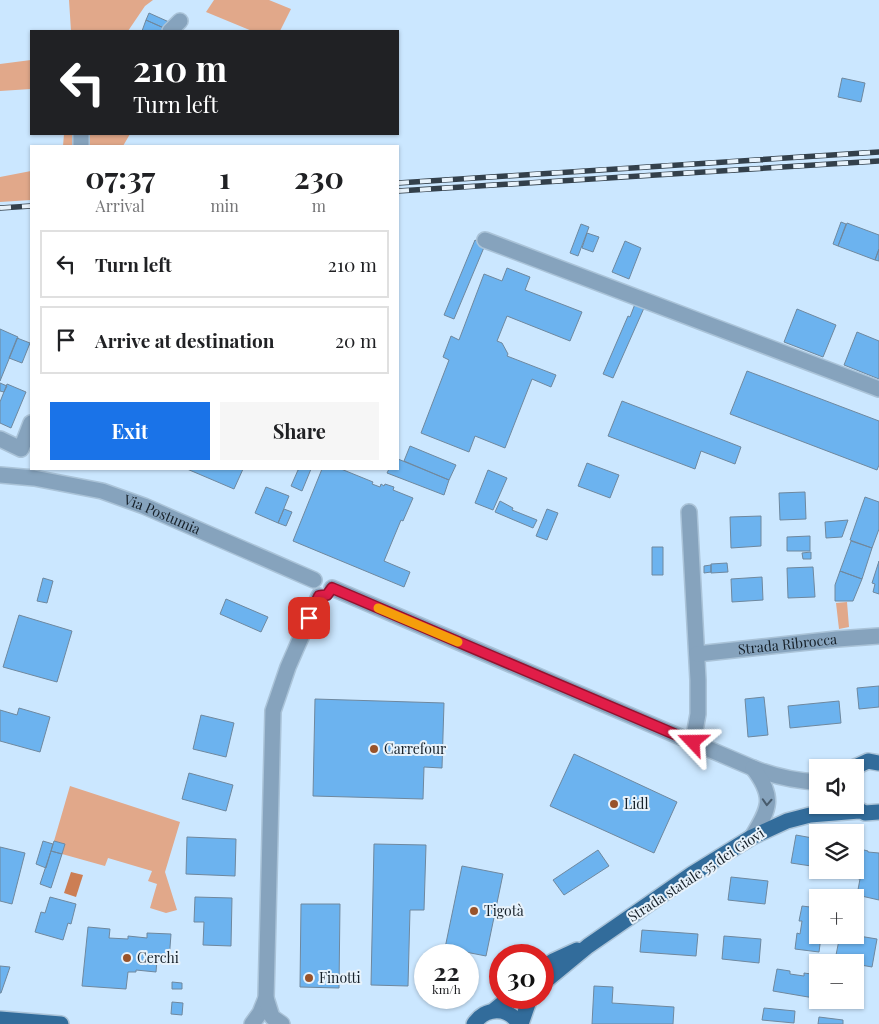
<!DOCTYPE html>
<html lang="en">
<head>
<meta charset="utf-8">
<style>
  body { margin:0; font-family:"Playfair Display",serif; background:#f6f6f6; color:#202124; height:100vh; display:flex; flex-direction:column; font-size:19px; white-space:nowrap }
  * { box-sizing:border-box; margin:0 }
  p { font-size:16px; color:#757577 }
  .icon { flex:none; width:28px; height:28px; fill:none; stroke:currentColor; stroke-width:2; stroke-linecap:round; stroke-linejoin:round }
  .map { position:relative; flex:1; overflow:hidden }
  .details { position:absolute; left:30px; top:145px; width:369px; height:325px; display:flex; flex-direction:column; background:#fff; border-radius:0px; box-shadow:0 1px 4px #0004 }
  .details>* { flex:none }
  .top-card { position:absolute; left:30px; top:30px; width:369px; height:105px; border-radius:0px; box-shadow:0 1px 4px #0004; background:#202124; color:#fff; overflow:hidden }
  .fabs { position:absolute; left:809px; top:759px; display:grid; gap:10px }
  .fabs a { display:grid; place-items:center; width:55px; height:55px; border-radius:0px; background:#fff; box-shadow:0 1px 4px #0004; font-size:25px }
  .speed { position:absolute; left:414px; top:944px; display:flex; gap:10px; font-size:25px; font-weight:700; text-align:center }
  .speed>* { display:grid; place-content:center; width:65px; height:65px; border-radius:50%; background:#fff; box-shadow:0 1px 4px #0004; line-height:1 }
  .speed small { font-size:12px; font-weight:400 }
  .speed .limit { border:8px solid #d22; background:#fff; color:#111 }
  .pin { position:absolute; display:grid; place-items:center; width:42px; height:42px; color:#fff; margin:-21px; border-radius:10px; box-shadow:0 2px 8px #0006 }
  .me { position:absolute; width:55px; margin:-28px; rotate:293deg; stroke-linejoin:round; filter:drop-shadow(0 0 4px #0008) }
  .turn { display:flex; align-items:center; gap:18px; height:105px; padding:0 20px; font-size:22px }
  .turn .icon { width:65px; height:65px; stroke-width:2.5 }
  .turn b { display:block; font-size:35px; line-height:42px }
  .eta { display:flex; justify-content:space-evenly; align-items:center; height:85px; text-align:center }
  .eta b { font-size:30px; font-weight:700; line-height:35px }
  .action { display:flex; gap:10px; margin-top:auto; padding:10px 20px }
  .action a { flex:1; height:58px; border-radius:0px; background:#1a73e8; color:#fff; font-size:20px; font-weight:700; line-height:58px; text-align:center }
  .action a+a { background:#f6f6f6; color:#202124 }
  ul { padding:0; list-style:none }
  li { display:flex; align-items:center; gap:15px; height:68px; margin:0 10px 8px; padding:0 10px; border:2px solid #e0e0e0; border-radius:0px }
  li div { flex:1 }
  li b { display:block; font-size:19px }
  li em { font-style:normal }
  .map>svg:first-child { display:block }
  .green { fill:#e1a88a }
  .water { fill:#cc7e54 }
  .building { fill:#6cb3ef; stroke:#6f889e }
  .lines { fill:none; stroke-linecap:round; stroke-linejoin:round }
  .minor-casing { stroke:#aac3d8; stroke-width:18 }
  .major-casing { stroke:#aac3d8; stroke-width:18 }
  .minor { stroke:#86a3bd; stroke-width:15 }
  .major { stroke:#326c9b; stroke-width:15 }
  .rail-casing { stroke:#33404b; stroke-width:5.5 }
  .rail { stroke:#e7f2fb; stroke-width:4; stroke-dasharray:11; stroke-linecap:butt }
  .oneway { stroke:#485b6c }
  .route-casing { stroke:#92132f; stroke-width:12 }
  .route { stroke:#e11d48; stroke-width:9 }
  .slow { stroke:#f59e0b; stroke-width:9 }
  .poi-dot { fill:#99532a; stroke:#e7f2fb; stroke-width:2 }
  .labels { text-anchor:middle; stroke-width:4; stroke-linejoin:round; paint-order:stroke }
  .street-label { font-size:14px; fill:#162029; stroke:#e7f2fb }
  .poi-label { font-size:14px; fill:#162029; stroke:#e7f2fb; text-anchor:start }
</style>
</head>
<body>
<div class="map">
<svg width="879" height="1024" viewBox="0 0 879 1024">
  <rect width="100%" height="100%" fill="#cbe7ff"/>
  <path class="green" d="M69 0H153L145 6 128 31H71Z
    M214 0H269L291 9 280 31H252L206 12Z
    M31 60V89L0 91V64Z
    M64 134H130L123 146H63Z
    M31 171V200L0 202V177Z
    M847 602 849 627 839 629 836 603Z
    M70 786 180 822 165 872 177 910 166 913 150 908 157 884 148 881 152 871 108 858 105 866 62 854 65 844 54 841Z"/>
  <path class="water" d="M71 872 83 875 76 897 64 893Z"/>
  <path class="building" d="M149 13 169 22 166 29 146 20Z
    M146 20 164 28 163 31H142Z
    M842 78 865 83 861 102 838 97Z
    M841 222 846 224 838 246 833 244Z
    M847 223 879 235V249L875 260 838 246Z
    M581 224 589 227 578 256 570 253Z
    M587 233 599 237 593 252 582 248Z
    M475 240 485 245 454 319 444 315Z
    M625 241 641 248 629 279 612 272Z
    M879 249V261L875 260Z
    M507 268 530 277 525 290 582 312 570 341 507 316 497 341 502 343 508 354 507 356 556 375 551 387 532 379 505 448 475 436 469 452 421 433 449 360 443 357 451 336 459 340 484 274 502 281Z
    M635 304 644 308 613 378 603 374 628 316 630 317Z
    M797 309 836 325 823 357 784 342Z
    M0 329 18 337 0 381Z
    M857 332 879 341V379L844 365Z
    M17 338 30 343 22 363 9 358Z
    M747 371 879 421V465L877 470 730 414Z
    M0 383 7 386 4 392 0 391Z
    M7 384 26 392 11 428 0 423V402Z
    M622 401 741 447 735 464 701 451 695 469 608 436Z
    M410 446 456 465 449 480 404 461Z
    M398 459 449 480 444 495 387 473 389 469H398Z
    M587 463 619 475 610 498 578 486Z
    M187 469H243L234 489Z
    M301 469H311L302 491 291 486 298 470Z
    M322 469H341L373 482 372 484 380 487 381 484 384 486 385 484 394 487 393 490 413 498 403 521 401 520 384 561 410 572 404 587 293 541Z
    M488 470 507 478 493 510 475 503Z
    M266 487 289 496 278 523 255 513Z
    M805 492 806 519 780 520 779 493Z
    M865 497 879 502V529L872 548 850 540Z
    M500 501 513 508 512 510 537 520 533 528 495 512Z
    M284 509 292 512 286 526 278 523Z
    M547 509 558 513 547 540 536 536Z
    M761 516V546L731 548 730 517Z
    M848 520 842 537 826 538 825 522Z
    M810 536V551H787V537Z
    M851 541 872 548 862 579 840 571Z
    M652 547H663V575H652Z
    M811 552V559H803L802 553Z
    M879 561V594L873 592 875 584 872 583Z
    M727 563 728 572 711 573V564Z
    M711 565V572L704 573V566Z
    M813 567 815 597 788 598 787 568Z
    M840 571 862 579 853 601H835V585Z
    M762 577 763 600 732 602 731 579Z
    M43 578 53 581 47 603 37 601Z
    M226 599 268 617 261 632 220 614Z
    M19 615 72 631 57 682 3 667Z
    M879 686V707L859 709 857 688Z
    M764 697 768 735 748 737 745 699Z
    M315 699 444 703 442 768 424 767 423 799 313 796Z
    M839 701 841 723 790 728 788 706Z
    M19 708 50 717 40 752 0 741V710L17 715Z
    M201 715 234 723 226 757 193 749Z
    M574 754 677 802 654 853 550 806Z
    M189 773 233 785 226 811 182 799Z
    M796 835 818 839V867L791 863Z
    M187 837 236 839 235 876 186 874Z
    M43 841 53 844 46 868 36 864Z
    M54 841 65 844 62 854 51 851Z
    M374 844 426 845 424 910H410L408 986 371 985Z
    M0 847 25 853 12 904 0 901Z
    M856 848 868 851V852L879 853V900L857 895 860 879 850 877 852 870H855Z
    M598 850 609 866 564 895 553 880Z
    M51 851 62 854 51 888 40 884Z
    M462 866 503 874 486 956 445 948Z
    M731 877 768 881 765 904 728 900Z
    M50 897 76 904 71 924 68 923 63 940 35 932 41 912 45 913Z
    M195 897 232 898 231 946 203 945 204 922H194Z
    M301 904H340L339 988 300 987Z
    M802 906 818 908V935H824V937H821L819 952 795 949 797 933 800 934 802 921H799Z
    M88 927 110 929 109 938 128 939V936L147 938V933L171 934 169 961 157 960 156 972 136 970V972H128L126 989 82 986Z
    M642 930 698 934 696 956 640 952Z
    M840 935H853L877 939 872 967 855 964V962L835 960Z
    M724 936 761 939 759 963 722 959Z
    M0 966 10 967 1 993H0Z
    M777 969 790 971V974L804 976V973L818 975 814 998 773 991Z
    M172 982 182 983V989H172Z
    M594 986 613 987 612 1003 674 1007 673 1024H592Z
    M172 1002 183 1003 182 1015 171 1014Z
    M764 1008 795 1011 794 1023 762 1020Z
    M819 1017 843 1020V1024H818Z"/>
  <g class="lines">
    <g class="minor-casing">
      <g id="minor">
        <path d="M170 31 180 21"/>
        <path d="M81 134V146"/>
        <path d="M485 240 879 389"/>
        <path d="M0 439 21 449 31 423"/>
        <path id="s1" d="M0 475 34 478 102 491 144 506 314 580"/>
        <path d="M689 512 698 680V714L693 742"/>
        <path d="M332 588 753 768C774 776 795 781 818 782"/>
        <path id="s2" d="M697 654 837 639 879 636"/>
        <path d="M752 837C770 808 775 797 753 768"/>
        <path d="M252 1024 260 1013 266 998"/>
        <path d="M282 1024 272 1017 266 998 273 711 288 667 319 596"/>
      </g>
    </g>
    <g class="major-casing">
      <path id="major" d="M853 768 868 761 879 763
        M852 806 865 813 879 812
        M542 968 553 961 577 950
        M542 984 588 946 692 874 752 837 787 821 810 815 859 811
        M493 1011 509 998
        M0 1019 61 1024
        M474 1024C485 1007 508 1006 519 1024
        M521 1024 530 998"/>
    </g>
    <use href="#minor" class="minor"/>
    <use href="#major" class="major"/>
    <g class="rail-casing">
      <path id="rail" d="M398 183 879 152
        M398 191 879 161
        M0 208 31 206"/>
    </g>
    <use href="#rail" class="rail"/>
  </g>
  <defs><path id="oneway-chevron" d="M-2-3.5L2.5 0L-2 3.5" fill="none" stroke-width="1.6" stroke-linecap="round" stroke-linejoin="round" transform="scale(1.25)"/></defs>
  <use class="oneway" href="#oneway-chevron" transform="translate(767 802) rotate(93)"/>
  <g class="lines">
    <g class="route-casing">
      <path id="route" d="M309 618 319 596 327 595 332 588 693 742"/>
    </g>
    <use href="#route" class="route"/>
    <path class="slow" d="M378 608 458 642"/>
  </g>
  <g class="poi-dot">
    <circle cx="374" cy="749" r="5"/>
    <circle cx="614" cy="804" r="5"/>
    <circle cx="474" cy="911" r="5"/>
    <circle cx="127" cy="958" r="5"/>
    <circle cx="309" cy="978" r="5"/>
  </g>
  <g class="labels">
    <g class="street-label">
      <text dy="5" stroke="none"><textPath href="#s1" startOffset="168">Via Postumia</textPath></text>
      <text dy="5" stroke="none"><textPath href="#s2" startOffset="91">Strada Ribrocca</textPath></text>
      <text transform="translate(696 875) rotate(-33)" y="5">Strada statale 35 dei Giovi</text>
    </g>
    <g class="poi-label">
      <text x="384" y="754">Carrefour</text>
      <text x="624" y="809">Lidl</text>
      <text x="484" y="916">Tigotà</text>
      <text x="137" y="963">Cerchi</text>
      <text x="319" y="983">Finotti</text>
    </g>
  </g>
</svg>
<div class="fabs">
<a><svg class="icon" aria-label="sound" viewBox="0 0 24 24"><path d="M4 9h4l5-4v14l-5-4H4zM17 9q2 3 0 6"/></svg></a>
<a><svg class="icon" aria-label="layers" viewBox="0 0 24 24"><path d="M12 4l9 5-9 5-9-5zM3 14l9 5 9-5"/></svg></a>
<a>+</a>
<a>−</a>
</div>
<div class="speed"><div>22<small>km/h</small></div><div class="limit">30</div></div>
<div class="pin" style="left:309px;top:618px;background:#d93025"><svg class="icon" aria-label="arrive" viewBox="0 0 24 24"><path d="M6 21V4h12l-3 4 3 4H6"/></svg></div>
<svg class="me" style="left:693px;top:742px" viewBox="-20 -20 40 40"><path d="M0-17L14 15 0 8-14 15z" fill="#e11d48" stroke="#fff" stroke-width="4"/></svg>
<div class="top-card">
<div class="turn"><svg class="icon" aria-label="left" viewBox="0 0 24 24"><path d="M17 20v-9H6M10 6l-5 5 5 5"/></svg><div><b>210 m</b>Turn left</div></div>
</div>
<section class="details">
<div class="eta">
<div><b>07:37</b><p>Arrival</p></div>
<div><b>1</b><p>min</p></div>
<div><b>230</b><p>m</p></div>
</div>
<ul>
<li><svg class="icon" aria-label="left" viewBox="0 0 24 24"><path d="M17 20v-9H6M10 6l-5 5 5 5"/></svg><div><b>Turn left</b></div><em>210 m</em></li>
<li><svg class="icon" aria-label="arrive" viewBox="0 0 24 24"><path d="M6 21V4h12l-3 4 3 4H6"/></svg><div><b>Arrive at destination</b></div><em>20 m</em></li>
</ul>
<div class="action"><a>Exit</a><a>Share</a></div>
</section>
</div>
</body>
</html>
